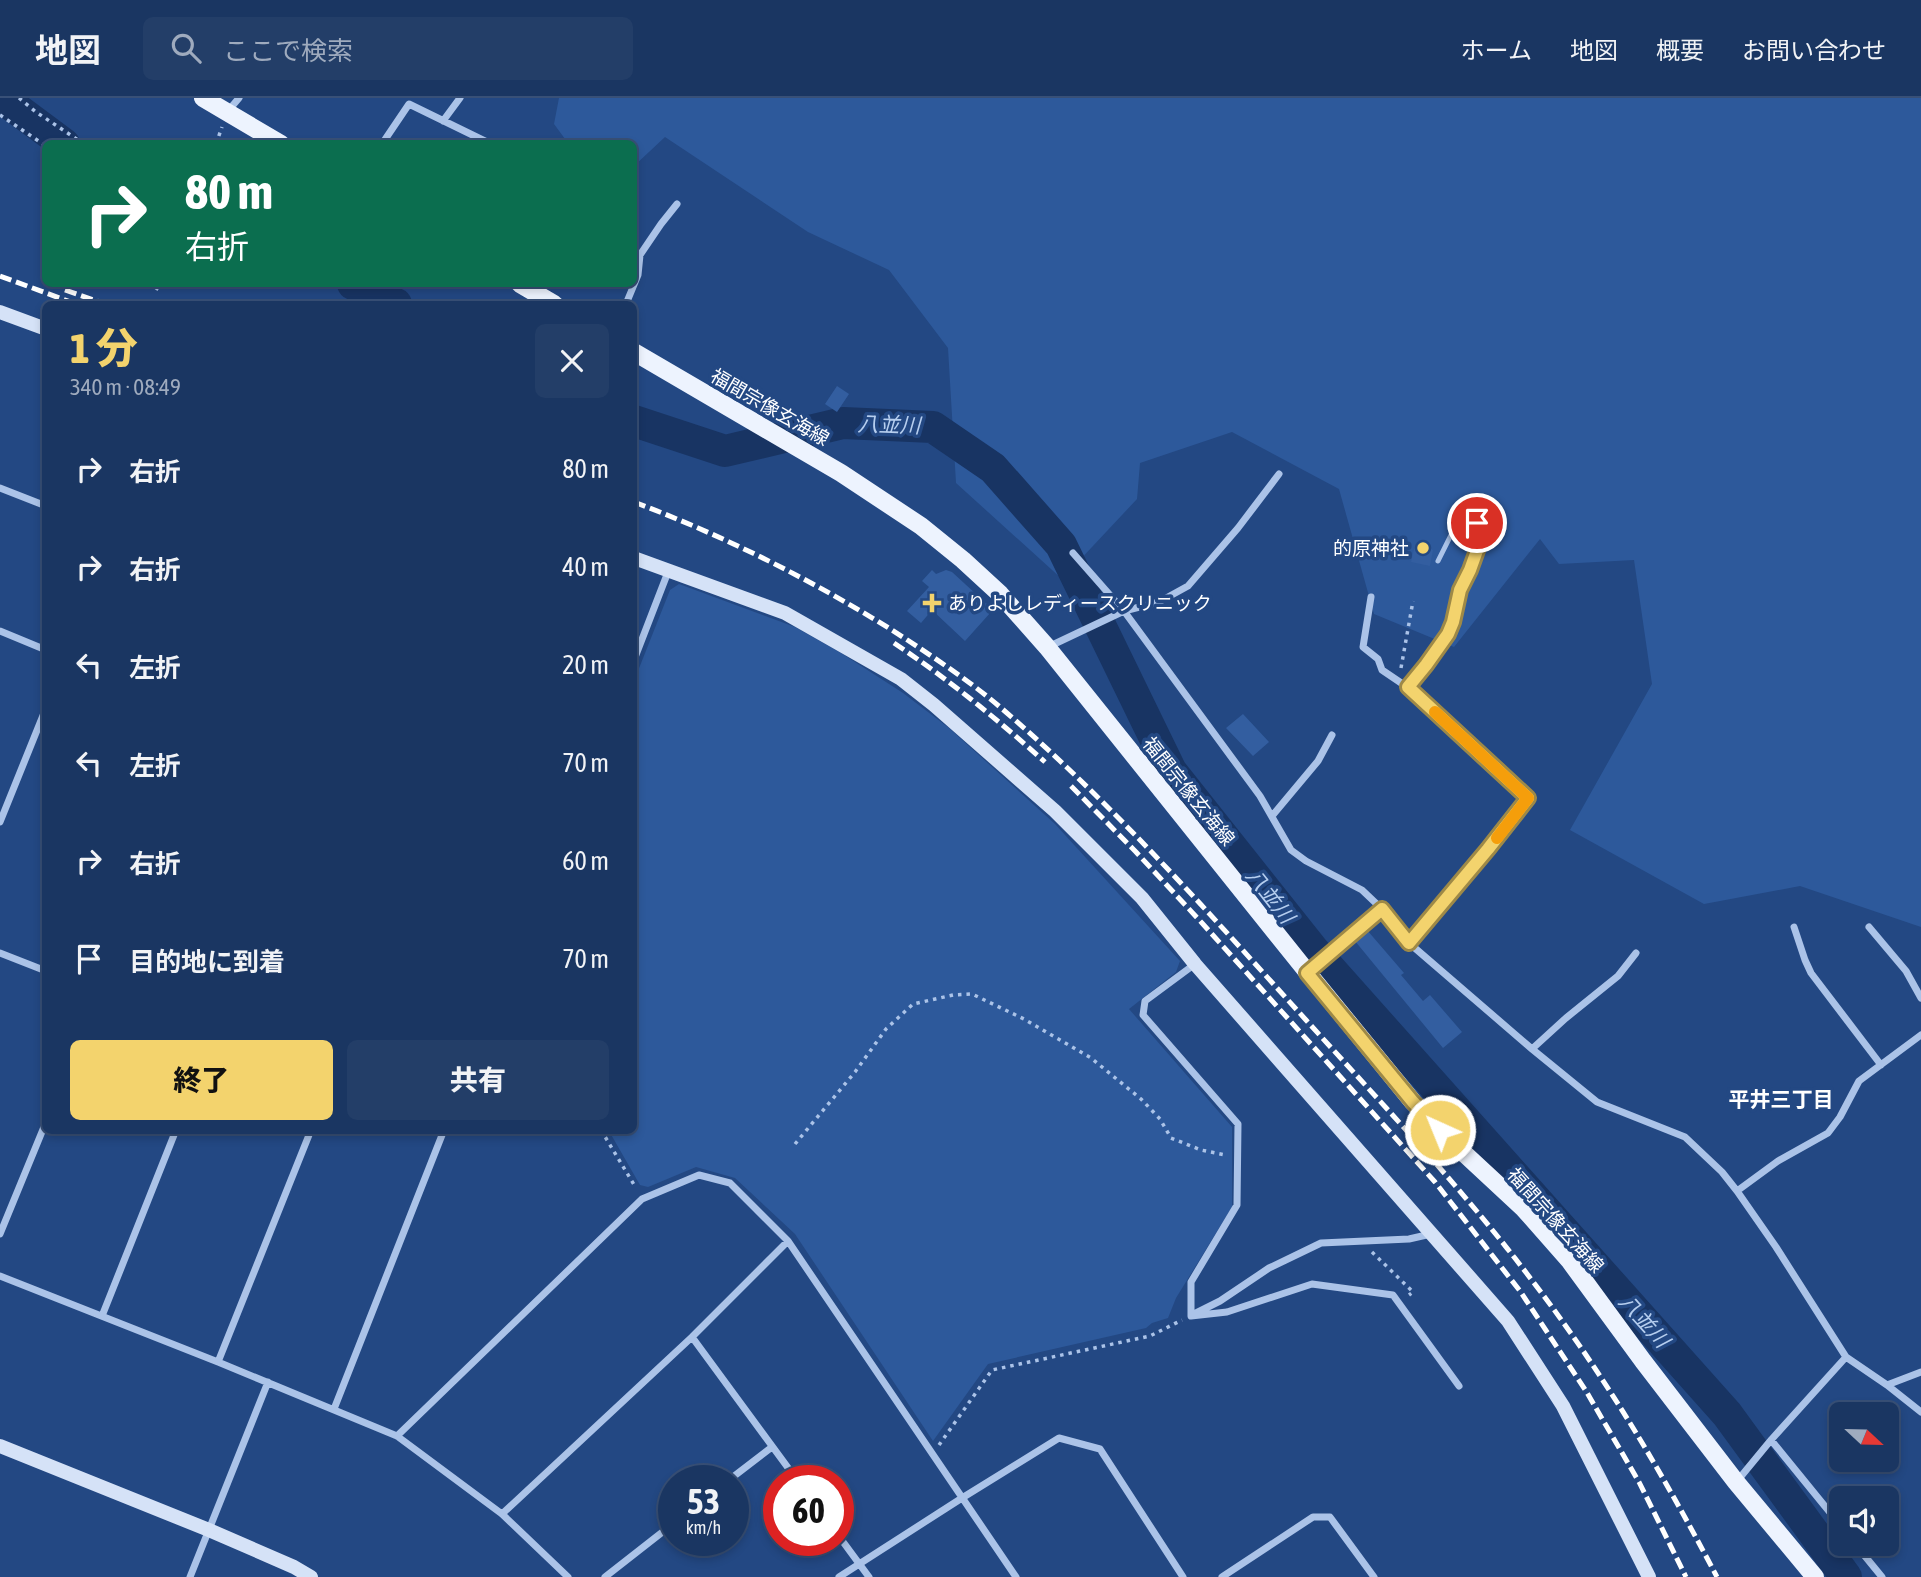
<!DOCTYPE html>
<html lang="ja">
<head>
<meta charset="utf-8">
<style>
  body { margin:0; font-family:"Asap Condensed","Noto Sans JP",sans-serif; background:#233e68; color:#f1f3f6; height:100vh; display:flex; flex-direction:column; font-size:26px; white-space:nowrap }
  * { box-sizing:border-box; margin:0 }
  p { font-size:23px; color:#9fabbe }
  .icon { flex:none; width:38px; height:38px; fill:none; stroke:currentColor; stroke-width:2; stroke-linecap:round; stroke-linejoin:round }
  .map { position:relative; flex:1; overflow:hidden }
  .side { position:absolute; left:42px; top:203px; width:595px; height:833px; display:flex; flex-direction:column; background:#1a3662; border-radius:10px; box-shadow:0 4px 10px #0003,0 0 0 2px #385077 }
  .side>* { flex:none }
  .top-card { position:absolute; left:42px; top:42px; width:595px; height:147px; border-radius:10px; box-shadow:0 4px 10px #0003,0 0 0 2px #385077; background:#0b6e4f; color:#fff; overflow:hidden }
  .needle { width:46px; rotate:112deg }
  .fabs { position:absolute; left:1829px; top:1304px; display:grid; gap:14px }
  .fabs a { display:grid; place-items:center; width:70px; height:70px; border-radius:10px; background:#1a3662; box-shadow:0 4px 10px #0003,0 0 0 2px #385077; font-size:35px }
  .speed { position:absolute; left:658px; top:1367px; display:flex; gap:14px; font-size:35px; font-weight:700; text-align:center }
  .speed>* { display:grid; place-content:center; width:91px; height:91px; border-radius:50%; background:#1a3662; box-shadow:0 4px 10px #0003,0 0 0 2px #385077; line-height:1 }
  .speed small { font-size:18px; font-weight:400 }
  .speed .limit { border:10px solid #d22; background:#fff; color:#111 }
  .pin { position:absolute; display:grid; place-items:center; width:60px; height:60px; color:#fff; margin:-30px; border:4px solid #fff; border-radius:50%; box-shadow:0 2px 7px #0007 }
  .me { position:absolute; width:77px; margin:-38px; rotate:316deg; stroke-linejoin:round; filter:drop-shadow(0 0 5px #0008) }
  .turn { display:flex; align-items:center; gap:24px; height:147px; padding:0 28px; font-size:32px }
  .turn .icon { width:91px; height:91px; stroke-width:2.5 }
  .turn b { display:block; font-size:49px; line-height:60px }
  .round { display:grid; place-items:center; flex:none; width:74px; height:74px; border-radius:10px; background:#233e68 }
  .summary { display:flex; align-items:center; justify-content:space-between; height:119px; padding:0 28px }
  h1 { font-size:42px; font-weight:800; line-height:52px; color:#f3d36d }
  .button { display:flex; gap:14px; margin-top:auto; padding:14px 28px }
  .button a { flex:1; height:80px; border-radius:10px; background:#f3d36d; color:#111; font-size:28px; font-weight:800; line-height:80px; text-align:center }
  .button a+a { background:#233e68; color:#f1f3f6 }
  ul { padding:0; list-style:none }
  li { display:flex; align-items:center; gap:21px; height:98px; padding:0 28px }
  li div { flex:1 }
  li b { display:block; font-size:26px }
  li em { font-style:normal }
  header { display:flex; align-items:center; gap:42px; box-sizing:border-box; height:98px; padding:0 35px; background:#1a3662; border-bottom:2px solid #385077 }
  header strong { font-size:33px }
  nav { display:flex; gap:38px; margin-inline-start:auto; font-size:24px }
  .search { width:490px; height:63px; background:#233e68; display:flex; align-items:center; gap:18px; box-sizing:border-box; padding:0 24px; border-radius:10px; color:#9fabbe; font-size:26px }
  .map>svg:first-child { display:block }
  .green { fill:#2d599b }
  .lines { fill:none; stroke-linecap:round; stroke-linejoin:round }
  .river { stroke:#183463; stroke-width:32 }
  .building { fill:#335ea0 }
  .path { stroke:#abc3e8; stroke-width:3.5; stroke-dasharray:3.5 5; stroke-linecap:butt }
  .lane { stroke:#abc3e8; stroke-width:5 }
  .street { stroke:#abc3e8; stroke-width:7 }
  .secondary { stroke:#d5e2f7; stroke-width:14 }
  .primary { stroke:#edf3fe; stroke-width:18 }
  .rail { stroke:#fff; stroke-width:5; stroke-dasharray:12 5; stroke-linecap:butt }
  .route-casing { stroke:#9e8947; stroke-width:18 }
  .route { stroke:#f3d36d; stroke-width:12 }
  .slow { stroke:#f59e0b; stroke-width:12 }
  .poi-dot { fill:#f3d36d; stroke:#234883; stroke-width:2.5 }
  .labels { text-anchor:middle; stroke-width:7; stroke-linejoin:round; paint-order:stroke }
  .street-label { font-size:19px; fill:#fff; stroke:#234883 }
  .poi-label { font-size:19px; fill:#fff; stroke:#234883; text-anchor:end }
  .water-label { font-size:21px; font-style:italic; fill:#b6ceef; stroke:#234883 }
  .neighbourhood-label { font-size:21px; font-weight:bold; fill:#fff; stroke:#234883 }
</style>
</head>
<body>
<header>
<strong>地図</strong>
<div class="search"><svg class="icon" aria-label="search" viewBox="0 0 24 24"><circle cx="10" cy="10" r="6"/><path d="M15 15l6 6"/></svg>ここで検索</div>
<nav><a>ホーム</a><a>地図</a><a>概要</a><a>お問い合わせ</a></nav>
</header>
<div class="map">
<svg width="1921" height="1479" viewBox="0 0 1921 1479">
  <rect width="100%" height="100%" fill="#234883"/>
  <path class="green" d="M559 0H1921V829L1800 788 1704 806 1570 732 1652 586 1634 462 1559 466 1540 441 1454 549 1374 516 1339 391 1232 334 1140 365 1137 401 1062 481 956 385 948 250 889 172 808 134 665 39 634 68V46L568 45 554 26Z
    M679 486 795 529 841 555 903 595 949 630 1055 726 1180 863 1176 874 1129 911 1232 1029V1109L1176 1200 1168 1220 1152 1225 1146 1230 988 1266 933 1343 795 1136 735 1080 696 1069 648 1089 640 1087 609 1033 634 1032V583L670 492Z"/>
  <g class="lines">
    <path class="river" d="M2 0 64 46
      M353 186 396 206
      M634 323 725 353 843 325 933 329 993 370 1061 447 1171 673 1314 853 1727 1316 1846 1479"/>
  </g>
  <path class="building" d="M837 288 849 296 837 314 825 306Z
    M1417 445 1431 448V451L1433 452 1430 468 1411 464 1415 447H1417Z
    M932 472 936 476 946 472 952 474 989 508 987 510 991 514 965 543 932 512 921 525 907 513 929 489 922 483Z
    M1243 616 1269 644 1253 658 1226 630Z
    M1367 832 1404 875 1401 877 1423 903 1430 897 1462 934 1443 950 1355 843Z"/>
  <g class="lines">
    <path class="path" d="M19 0 36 14 84 46
      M0 17 46 48
      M216 46 222 29
      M156 192 160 186
      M1401 570 1413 503
      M601 1032 636 1090
      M795 1046 855 974 886 931 913 906 953 897 972 896 1024 921 1091 960 1141 1001 1160 1021 1171 1040 1201 1052 1225 1057
      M1372 1154 1413 1194 1409 1197
      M939 1347 992 1272 1150 1238 1182 1222"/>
    <path class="lane" d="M1407 589C1422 572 1436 555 1447 536 1455 523 1454 508 1459 494 1468 471 1481 460 1478 433 1477 424 1475 420 1465 419L1456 427 1438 463"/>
    <path class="street" d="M228 13 239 0
      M443 23 460 0
      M382 46 409 6 491 46
      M626 206 638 177 640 157 661 126 677 106
      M0 390 46 408
      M1073 455 1124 513 1260 698 1291 752 1306 763 1362 792 1382 811 1409 845 1532 951 1597 1004 1685 1039 1722 1074 1737 1093 1776 1149 1846 1259 1887 1287 1921 1314
      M1371 499 1363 549 1378 561 1382 572 1413 593 1528 700 1488 751 1409 845
      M0 533 46 552
      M1048 549 1124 513 1159 504 1188 488 1238 430 1279 376
      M634 562 668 474
      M1272 718 1318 663 1332 637
      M0 724 46 610
      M1794 829 1805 862 1811 875 1881 967
      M1869 829 1906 873 1921 900
      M0 855 46 873
      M1309 874 1382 811
      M1532 951 1566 920 1618 878 1636 855
      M1737 1093 1778 1063 1828 1035 1840 1019 1859 983 1921 937
      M0 1136 46 1024
      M0 1178 218 1264 397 1338 502 1416 568 1479
      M1196 1215 1220 1203 1269 1170 1321 1145 1409 1141 1431 1136
      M102 1218 176 1032
      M1191 1218V1184L1237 1107 1238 1026 1143 917 1145 903 1195 866
      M1191 1218 1227 1214 1312 1186 1393 1197 1459 1288
      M692 1239 797 1382
      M218 1264 311 1032
      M1887 1287 1921 1274
      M334 1311 444 1032
      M397 1338 642 1101 699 1077 730 1085 788 1143 1016 1479
      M1771 1342 1841 1428
      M729 1382 772 1349
      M1738 1382 1771 1342 1846 1259
      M502 1416 692 1239 788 1143
      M838 1437 869 1479
      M1855 1446 1882 1479
      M190 1479 268 1284
      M605 1479 674 1425
      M839 1479 962 1400 1059 1340 1100 1351 1183 1479
      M1222 1479 1313 1419H1330L1374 1479"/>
    <path class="secondary" d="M0 214 46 231
      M634 460 785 515 901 581 934 607 1055 713 1142 800 1195 866 1508 1223 1563 1308 1649 1479
      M0 1348 209 1432 294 1469 311 1479"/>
    <path class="primary" d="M203 0 281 46
      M520 186 554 206
      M634 254 841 375 921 428 963 462 1000 496 1047 549 1308 875 1413 1004 1453 1045 1524 1111 1569 1162 1643 1263 1736 1384 1815 1479"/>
    <path class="rail" d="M0 178 76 206
      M65 192 105 206
      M634 404C724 438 810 481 892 532 929 556 967 581 1000 609 1111 704 1208 814 1306 922 1383 1007 1462 1090 1531 1181 1604 1276 1662 1374 1717 1479
      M894 545C948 581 997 621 1045 664
      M1071 688 1136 754 1202 825 1435 1084 1520 1193 1586 1293 1639 1384 1686 1479"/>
  </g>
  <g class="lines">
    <g class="route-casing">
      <path id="route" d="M1440 1032 1413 1004 1307 875 1382 811 1409 845 1488 751 1528 700 1408 589 1426 567 1448 536 1453 524 1460 492 1470 472 1479 447 1477 425"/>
    </g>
    <use href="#route" class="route"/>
    <path class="slow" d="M1435 614 1528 700 1497 740"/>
  </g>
  <g class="poi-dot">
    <circle cx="1423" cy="450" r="7"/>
    <path d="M928.5 494.5h7v7h7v7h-7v7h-7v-7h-7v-7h7z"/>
  </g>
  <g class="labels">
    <g class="street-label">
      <text transform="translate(770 309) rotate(30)" y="7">福間宗像玄海線</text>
      <text transform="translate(1189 693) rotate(51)" y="7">福間宗像玄海線</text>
      <text transform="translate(1556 1122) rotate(48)" y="7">福間宗像玄海線</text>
    </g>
    <g class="poi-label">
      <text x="1409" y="457">的原神社</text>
      <text x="948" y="512" text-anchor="start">ありよしレディースクリニック</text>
    </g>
    <g class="water-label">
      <text transform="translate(889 327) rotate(2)" y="7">八並川</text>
      <text transform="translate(1270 798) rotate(52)" y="7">八並川</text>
      <text transform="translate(1644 1223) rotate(48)" y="7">八並川</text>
    </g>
    <g class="neighbourhood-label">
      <text x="1781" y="1009">平井三丁目</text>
    </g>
  </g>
</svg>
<div class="fabs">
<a><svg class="needle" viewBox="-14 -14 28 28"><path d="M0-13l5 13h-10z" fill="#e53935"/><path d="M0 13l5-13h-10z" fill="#9fabbe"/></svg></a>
<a><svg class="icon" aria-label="sound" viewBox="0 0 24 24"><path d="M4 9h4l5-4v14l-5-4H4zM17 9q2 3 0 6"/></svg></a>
</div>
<div class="speed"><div>53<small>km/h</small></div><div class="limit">60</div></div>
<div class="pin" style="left:1477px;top:425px;background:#d93025"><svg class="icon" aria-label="arrive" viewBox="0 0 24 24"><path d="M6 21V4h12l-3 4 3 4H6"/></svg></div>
<svg class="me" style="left:1440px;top:1032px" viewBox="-20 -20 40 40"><circle r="17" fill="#f3d36d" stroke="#fff" stroke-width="3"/><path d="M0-11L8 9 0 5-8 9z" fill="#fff"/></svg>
<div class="top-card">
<div class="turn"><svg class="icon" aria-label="right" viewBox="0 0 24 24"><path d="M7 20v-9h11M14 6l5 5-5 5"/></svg><div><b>80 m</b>右折</div></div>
</div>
<section class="side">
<div class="summary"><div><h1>1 分</h1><p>340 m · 08:49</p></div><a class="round"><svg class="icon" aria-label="close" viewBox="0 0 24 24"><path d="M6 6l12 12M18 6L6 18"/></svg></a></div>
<ul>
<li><svg class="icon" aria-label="right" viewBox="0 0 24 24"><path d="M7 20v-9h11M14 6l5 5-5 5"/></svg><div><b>右折</b></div><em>80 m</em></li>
<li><svg class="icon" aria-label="right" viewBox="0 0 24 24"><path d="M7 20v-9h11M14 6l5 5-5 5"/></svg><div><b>右折</b></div><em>40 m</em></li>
<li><svg class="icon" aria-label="left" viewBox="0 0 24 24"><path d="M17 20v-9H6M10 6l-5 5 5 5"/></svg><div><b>左折</b></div><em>20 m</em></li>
<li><svg class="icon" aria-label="left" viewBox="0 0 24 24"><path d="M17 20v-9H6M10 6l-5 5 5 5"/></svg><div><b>左折</b></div><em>70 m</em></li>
<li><svg class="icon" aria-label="right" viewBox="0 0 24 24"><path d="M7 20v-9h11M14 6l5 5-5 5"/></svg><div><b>右折</b></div><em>60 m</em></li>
<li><svg class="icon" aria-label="arrive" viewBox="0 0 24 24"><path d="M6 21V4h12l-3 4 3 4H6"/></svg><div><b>目的地に到着</b></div><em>70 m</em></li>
</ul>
<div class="button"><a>終了</a><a>共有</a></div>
</section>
</div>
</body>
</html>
